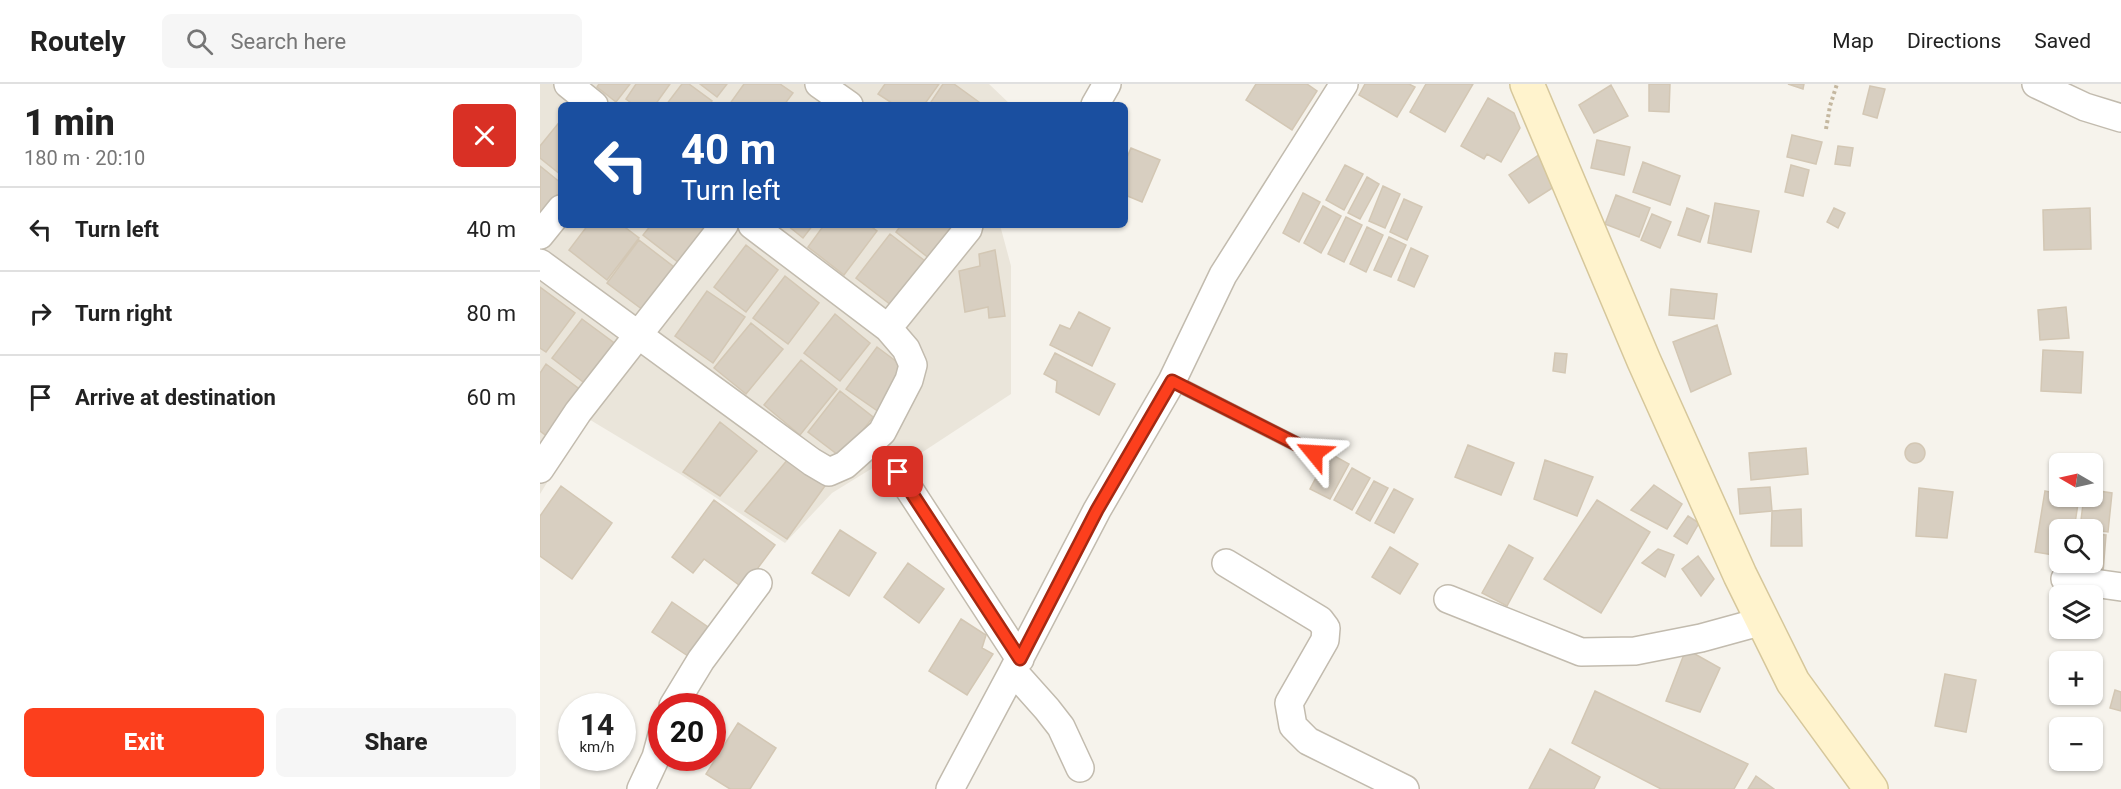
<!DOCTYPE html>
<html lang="en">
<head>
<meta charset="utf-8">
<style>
  body { margin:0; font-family:Roboto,sans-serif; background:#f6f6f6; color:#222; height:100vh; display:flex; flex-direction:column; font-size:22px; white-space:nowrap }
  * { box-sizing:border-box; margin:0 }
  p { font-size:20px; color:#767676 }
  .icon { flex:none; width:33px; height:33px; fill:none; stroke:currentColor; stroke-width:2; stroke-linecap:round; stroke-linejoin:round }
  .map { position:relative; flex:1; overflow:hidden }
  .drawer { display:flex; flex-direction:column; background:#fff; width:540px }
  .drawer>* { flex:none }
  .guide { position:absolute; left:18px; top:18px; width:570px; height:126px; border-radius:9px; box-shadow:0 2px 4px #0004; background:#1a4fa0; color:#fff; overflow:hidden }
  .needle { width:39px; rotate:279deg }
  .tools { position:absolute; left:1509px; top:369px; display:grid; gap:12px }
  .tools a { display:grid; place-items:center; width:54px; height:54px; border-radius:9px; background:#fff; box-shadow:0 2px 4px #0004; font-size:30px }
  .speed { position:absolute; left:18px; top:609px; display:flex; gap:12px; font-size:30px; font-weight:700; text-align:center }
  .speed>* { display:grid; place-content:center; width:78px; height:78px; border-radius:50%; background:#fff; box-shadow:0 2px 4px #0004; line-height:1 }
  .speed small { font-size:15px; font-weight:400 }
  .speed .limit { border:9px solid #d22; background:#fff; color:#111 }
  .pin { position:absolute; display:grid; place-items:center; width:51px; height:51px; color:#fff; margin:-26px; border-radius:12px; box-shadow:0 3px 9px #0006 }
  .me { position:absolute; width:66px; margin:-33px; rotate:297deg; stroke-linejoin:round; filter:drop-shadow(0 0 4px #0008) }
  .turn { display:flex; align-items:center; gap:21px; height:126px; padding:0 24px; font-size:27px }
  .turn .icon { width:78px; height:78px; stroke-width:2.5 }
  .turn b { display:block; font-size:42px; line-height:51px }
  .round { display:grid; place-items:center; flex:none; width:63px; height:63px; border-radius:9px; background:#f6f6f6 }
  .head { display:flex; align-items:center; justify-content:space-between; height:102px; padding:0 24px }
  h1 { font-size:36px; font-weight:800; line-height:45px }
  .button { display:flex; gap:12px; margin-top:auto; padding:12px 24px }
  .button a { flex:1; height:69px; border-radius:9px; background:#fc3f1d; color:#fff; font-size:24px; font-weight:800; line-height:69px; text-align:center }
  .button a+a { background:#f6f6f6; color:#222 }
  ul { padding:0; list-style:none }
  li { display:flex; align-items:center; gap:18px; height:84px; padding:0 24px; border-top:2px solid #e0e0e0 }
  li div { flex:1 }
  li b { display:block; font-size:22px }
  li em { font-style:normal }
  header { display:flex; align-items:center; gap:36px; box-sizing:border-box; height:84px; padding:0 30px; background:#fff; border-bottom:2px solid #e0e0e0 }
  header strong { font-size:28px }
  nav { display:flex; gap:33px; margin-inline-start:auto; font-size:21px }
  .search { width:420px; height:54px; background:#f6f6f6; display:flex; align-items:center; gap:15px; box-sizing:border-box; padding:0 21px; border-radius:9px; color:#767676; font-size:22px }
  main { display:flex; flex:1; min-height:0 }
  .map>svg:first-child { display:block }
  .residential { fill:#eae5da }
  .building { fill:#d8cfc1; stroke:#d3c7b4; stroke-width:1.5 }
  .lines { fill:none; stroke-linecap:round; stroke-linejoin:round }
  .lane-casing { stroke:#c2bbae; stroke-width:16 }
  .street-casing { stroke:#c2bbae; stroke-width:30 }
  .secondary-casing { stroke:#d6c79b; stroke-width:36 }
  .path { stroke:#c4b79f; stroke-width:4; stroke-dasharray:3 3; stroke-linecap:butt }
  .lane { stroke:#fff; stroke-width:14 }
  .street { stroke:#fff; stroke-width:27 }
  .secondary { stroke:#fff3cd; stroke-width:33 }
  .route-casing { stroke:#a42913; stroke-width:15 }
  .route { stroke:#fc3f1d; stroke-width:10 }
</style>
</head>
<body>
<header>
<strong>Routely</strong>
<div class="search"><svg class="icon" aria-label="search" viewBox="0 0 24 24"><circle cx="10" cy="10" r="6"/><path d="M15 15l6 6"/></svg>Search here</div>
<nav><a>Map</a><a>Directions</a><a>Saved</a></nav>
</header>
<main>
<section class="drawer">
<div class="head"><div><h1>1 min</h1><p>180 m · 20:10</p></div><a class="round" style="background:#d93025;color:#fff"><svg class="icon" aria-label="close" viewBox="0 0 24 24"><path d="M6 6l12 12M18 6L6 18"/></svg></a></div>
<ul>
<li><svg class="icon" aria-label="left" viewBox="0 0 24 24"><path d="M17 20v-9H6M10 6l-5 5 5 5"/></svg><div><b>Turn left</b></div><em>40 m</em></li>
<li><svg class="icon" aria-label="right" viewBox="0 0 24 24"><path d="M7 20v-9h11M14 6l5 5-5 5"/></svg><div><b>Turn right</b></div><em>80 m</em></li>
<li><svg class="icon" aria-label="arrive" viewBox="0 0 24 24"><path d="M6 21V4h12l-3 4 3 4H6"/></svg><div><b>Arrive at destination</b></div><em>60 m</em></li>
</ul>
<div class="button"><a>Exit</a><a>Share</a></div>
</section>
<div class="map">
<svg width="1581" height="705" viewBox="0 0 1581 705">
  <rect width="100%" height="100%" fill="#f6f3ec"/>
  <path class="residential" d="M0 0H449L471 21H21V141H460L471 182V310L375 373 344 377 292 409 245 459 140 390 47 334 0 410Z"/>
  <path class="building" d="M59 0H90L76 18 57 3Z
    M96 0H130L115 21H94L86 15Z
    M142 0H149L172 17 169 21H126Z
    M160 0H187L177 13Z
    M204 0H240L253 9 244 21H189Z
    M345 0H399L384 21H355L338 10Z
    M403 0H414L443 21H389Z
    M716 0H767L777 7 752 46 706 16Z
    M825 0H869L875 3 857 33 819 11Z
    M886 0H933L905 48 870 28Z
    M1109 0H1130L1129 28 1109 27Z
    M1248 0H1264L1263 5Z
    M1071 1 1088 32 1054 49 1039 21Z
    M1330 2 1345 5 1337 34 1323 30Z
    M948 14 974 29 980 44 961 78 947 70 944 75 921 62Z
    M21 36V91L0 74V62Z
    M1252 51 1282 58 1276 80 1247 73Z
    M1057 56 1090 63 1084 91 1051 84Z
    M1298 62 1313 64 1310 82 1295 80Z
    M591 64 620 76 602 118 585 111V78Z
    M1006 66 1017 83 1007 90 1014 103 989 119 969 91Z
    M1103 78 1140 92 1130 121 1093 108Z
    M805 81 823 90 804 126 786 116Z
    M1251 81 1269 86 1263 112 1245 108Z
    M0 82 21 99V107L0 133Z
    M827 93 839 100 820 135 808 129Z
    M843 102 860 110 845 144 829 137Z
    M763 109 780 118 759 158 743 149Z
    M1076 111 1110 124 1099 153 1065 140Z
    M864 115 882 123 867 156 850 148Z
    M1175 119 1219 127 1211 168 1168 159Z
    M783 122 801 132 781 169 764 159Z
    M1147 124 1169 132 1160 158 1138 151Z
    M1294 124 1305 129 1298 144 1287 138Z
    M1550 124 1551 165 1504 166 1503 126Z
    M1112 130 1131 138 1120 164 1101 156Z
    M806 133 822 141 804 178 788 170Z
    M48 141H82L99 154 67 196 29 166Z
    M111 141H168L139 179 103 151Z
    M247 141H273L263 154Z
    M284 141H329L337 147 304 191 268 163Z
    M361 141H417L390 175 356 148Z
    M827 143 843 151 826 188 810 180Z
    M350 150 385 177 351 221 316 194Z
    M849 153 866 161 851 193 834 186Z
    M99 156 134 183 103 226 67 199Z
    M206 161 238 186 206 228 174 203Z
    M871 164 888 172 874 203 858 196Z
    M455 166 465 232 449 234 448 223 425 228 419 187 440 182 439 170Z
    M245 192 279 219 248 260 213 234Z
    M0 203 35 229 6 268 0 264Z
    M1131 205 1177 210 1174 235 1129 231Z
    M167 207 205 233 173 279 135 252Z
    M1526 223 1529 254 1500 256 1498 226Z
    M539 228 570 244 552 282 510 261 520 241 530 245Z
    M295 230 330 259 300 297 264 269Z
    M42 235 77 261 47 301 12 274Z
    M211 239 243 265 206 310 174 284Z
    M1177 241 1191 290 1151 308 1133 258Z
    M337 263 369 287 339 328 306 305Z
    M1503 266 1543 268 1541 309 1501 307Z
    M515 269 575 300 559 331 516 308 517 297 504 290Z
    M1015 269 1027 270 1025 289 1013 287Z
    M261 276 297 305 260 351 224 321Z
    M6 280 42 307 8 353 0 347V289Z
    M300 307 333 333 302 374 268 348Z
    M180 338 217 367 180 412 143 388Z
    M1365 369a10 10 0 1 1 20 0a10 10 0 1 1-20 0Z
    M928 361 974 379 961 411 915 393Z
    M1266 364 1268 390 1211 396 1209 369Z
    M253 369 287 399 247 455 205 427Z
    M789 369 809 380 790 415 770 405Z
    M1005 376 1053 393 1037 432 994 415Z
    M812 384 830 394 812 426 794 416Z
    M834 397 848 404 830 437 816 429Z
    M1114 401 1142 420 1127 445 1091 426Z
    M21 402 72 439 32 495 0 472V432Z
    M1230 403 1232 427 1200 430 1198 405Z
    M1379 404 1413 408 1407 454 1376 452Z
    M854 405 873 415 854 449 835 439Z
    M1552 406 1572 409 1568 448 1540 444 1544 412H1552Z
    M1505 407 1520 410V412L1539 413 1534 446H1520V472L1495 468Z
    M174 416 235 461 203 504 164 475 153 489 132 473Z
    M1057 416 1110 448 1061 529 1004 495Z
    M1261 425 1262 462H1231L1232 427Z
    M1148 432 1159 439 1147 460 1134 452Z
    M300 446 336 469 309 512 272 489Z
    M1552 450 1566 451 1563 488 1535 486 1536 478H1552Z
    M969 461 993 474 967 522 942 509Z
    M850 463 878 480 860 510 832 493Z
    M1118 465 1134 471 1125 493 1102 479Z
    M1158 472 1174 495 1161 512 1142 485Z
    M368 479 404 505 379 539 344 513Z
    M132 518 168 543 148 572 112 548Z
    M421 535 446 551 442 564 453 570 427 611 389 587Z
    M1146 565 1180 584 1160 628 1126 617Z
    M1405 590 1436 596 1426 648 1395 642Z
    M1575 606 1581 608V627L1570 624Z
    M1055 607 1208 680 1194 705H1121L1032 659Z
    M198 639 236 664 210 705H190L166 690Z
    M1010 665 1060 693 1054 705H989Z
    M1216 692 1234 705H1208Z"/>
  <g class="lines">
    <g class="lane-casing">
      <path id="lane" d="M632 297 774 369"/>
    </g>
    <g class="street-casing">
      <path id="street" d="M28 0 54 21
        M279 0 309 21
        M1496 0 1545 23 1581 34
        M555 21 567 0
        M212 141 348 244 428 145 429 141
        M0 151 21 125
        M0 179 272 378 289 388 305 381 342 348 369 296 373 281 366 265 348 244
        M0 385 38 328 184 141
        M358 388 480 575
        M686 479 780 536 786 544 785 556 749 619 753 642 768 657 865 705
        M1525 495 1581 503
        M908 515 1041 568 1095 567 1161 554 1223 537
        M133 622 161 576 218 499
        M540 684 521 643 507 625 473 587 557 426 632 297 683 191 804 0
        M101 705 116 673 122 651
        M410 705 473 587"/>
    </g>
    <g class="secondary-casing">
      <path id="secondary" d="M987 0 1104 277 1200 491 1253 598 1331 705"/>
    </g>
    <path class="path" d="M1286 45 1290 22 1297 0"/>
    <use href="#lane" class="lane"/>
    <use href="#street" class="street"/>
    <use href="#secondary" class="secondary"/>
  </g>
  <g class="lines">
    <g class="route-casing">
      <path id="route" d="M358 388 480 575 557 426 632 297 774 369"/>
    </g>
    <use href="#route" class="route"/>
  </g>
</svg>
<div class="tools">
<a><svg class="needle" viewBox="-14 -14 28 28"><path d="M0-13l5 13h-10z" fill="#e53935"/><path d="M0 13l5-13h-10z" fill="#767676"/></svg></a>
<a><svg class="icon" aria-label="search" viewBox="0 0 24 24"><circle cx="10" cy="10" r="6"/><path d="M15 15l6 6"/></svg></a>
<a><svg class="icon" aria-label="layers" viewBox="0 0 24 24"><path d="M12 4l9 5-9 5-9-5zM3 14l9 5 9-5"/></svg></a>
<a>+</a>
<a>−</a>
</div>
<div class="speed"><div>14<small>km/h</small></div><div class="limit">20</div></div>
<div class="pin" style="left:358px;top:388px;background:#d93025"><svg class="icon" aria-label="arrive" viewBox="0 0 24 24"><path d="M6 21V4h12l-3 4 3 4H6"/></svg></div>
<svg class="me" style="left:774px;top:369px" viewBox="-20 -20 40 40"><path d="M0-17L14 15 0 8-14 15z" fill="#fc3f1d" stroke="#fff" stroke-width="4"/></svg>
<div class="guide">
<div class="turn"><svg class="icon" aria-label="left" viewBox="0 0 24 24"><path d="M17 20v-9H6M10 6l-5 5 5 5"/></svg><div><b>40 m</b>Turn left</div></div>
</div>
</div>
</main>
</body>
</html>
